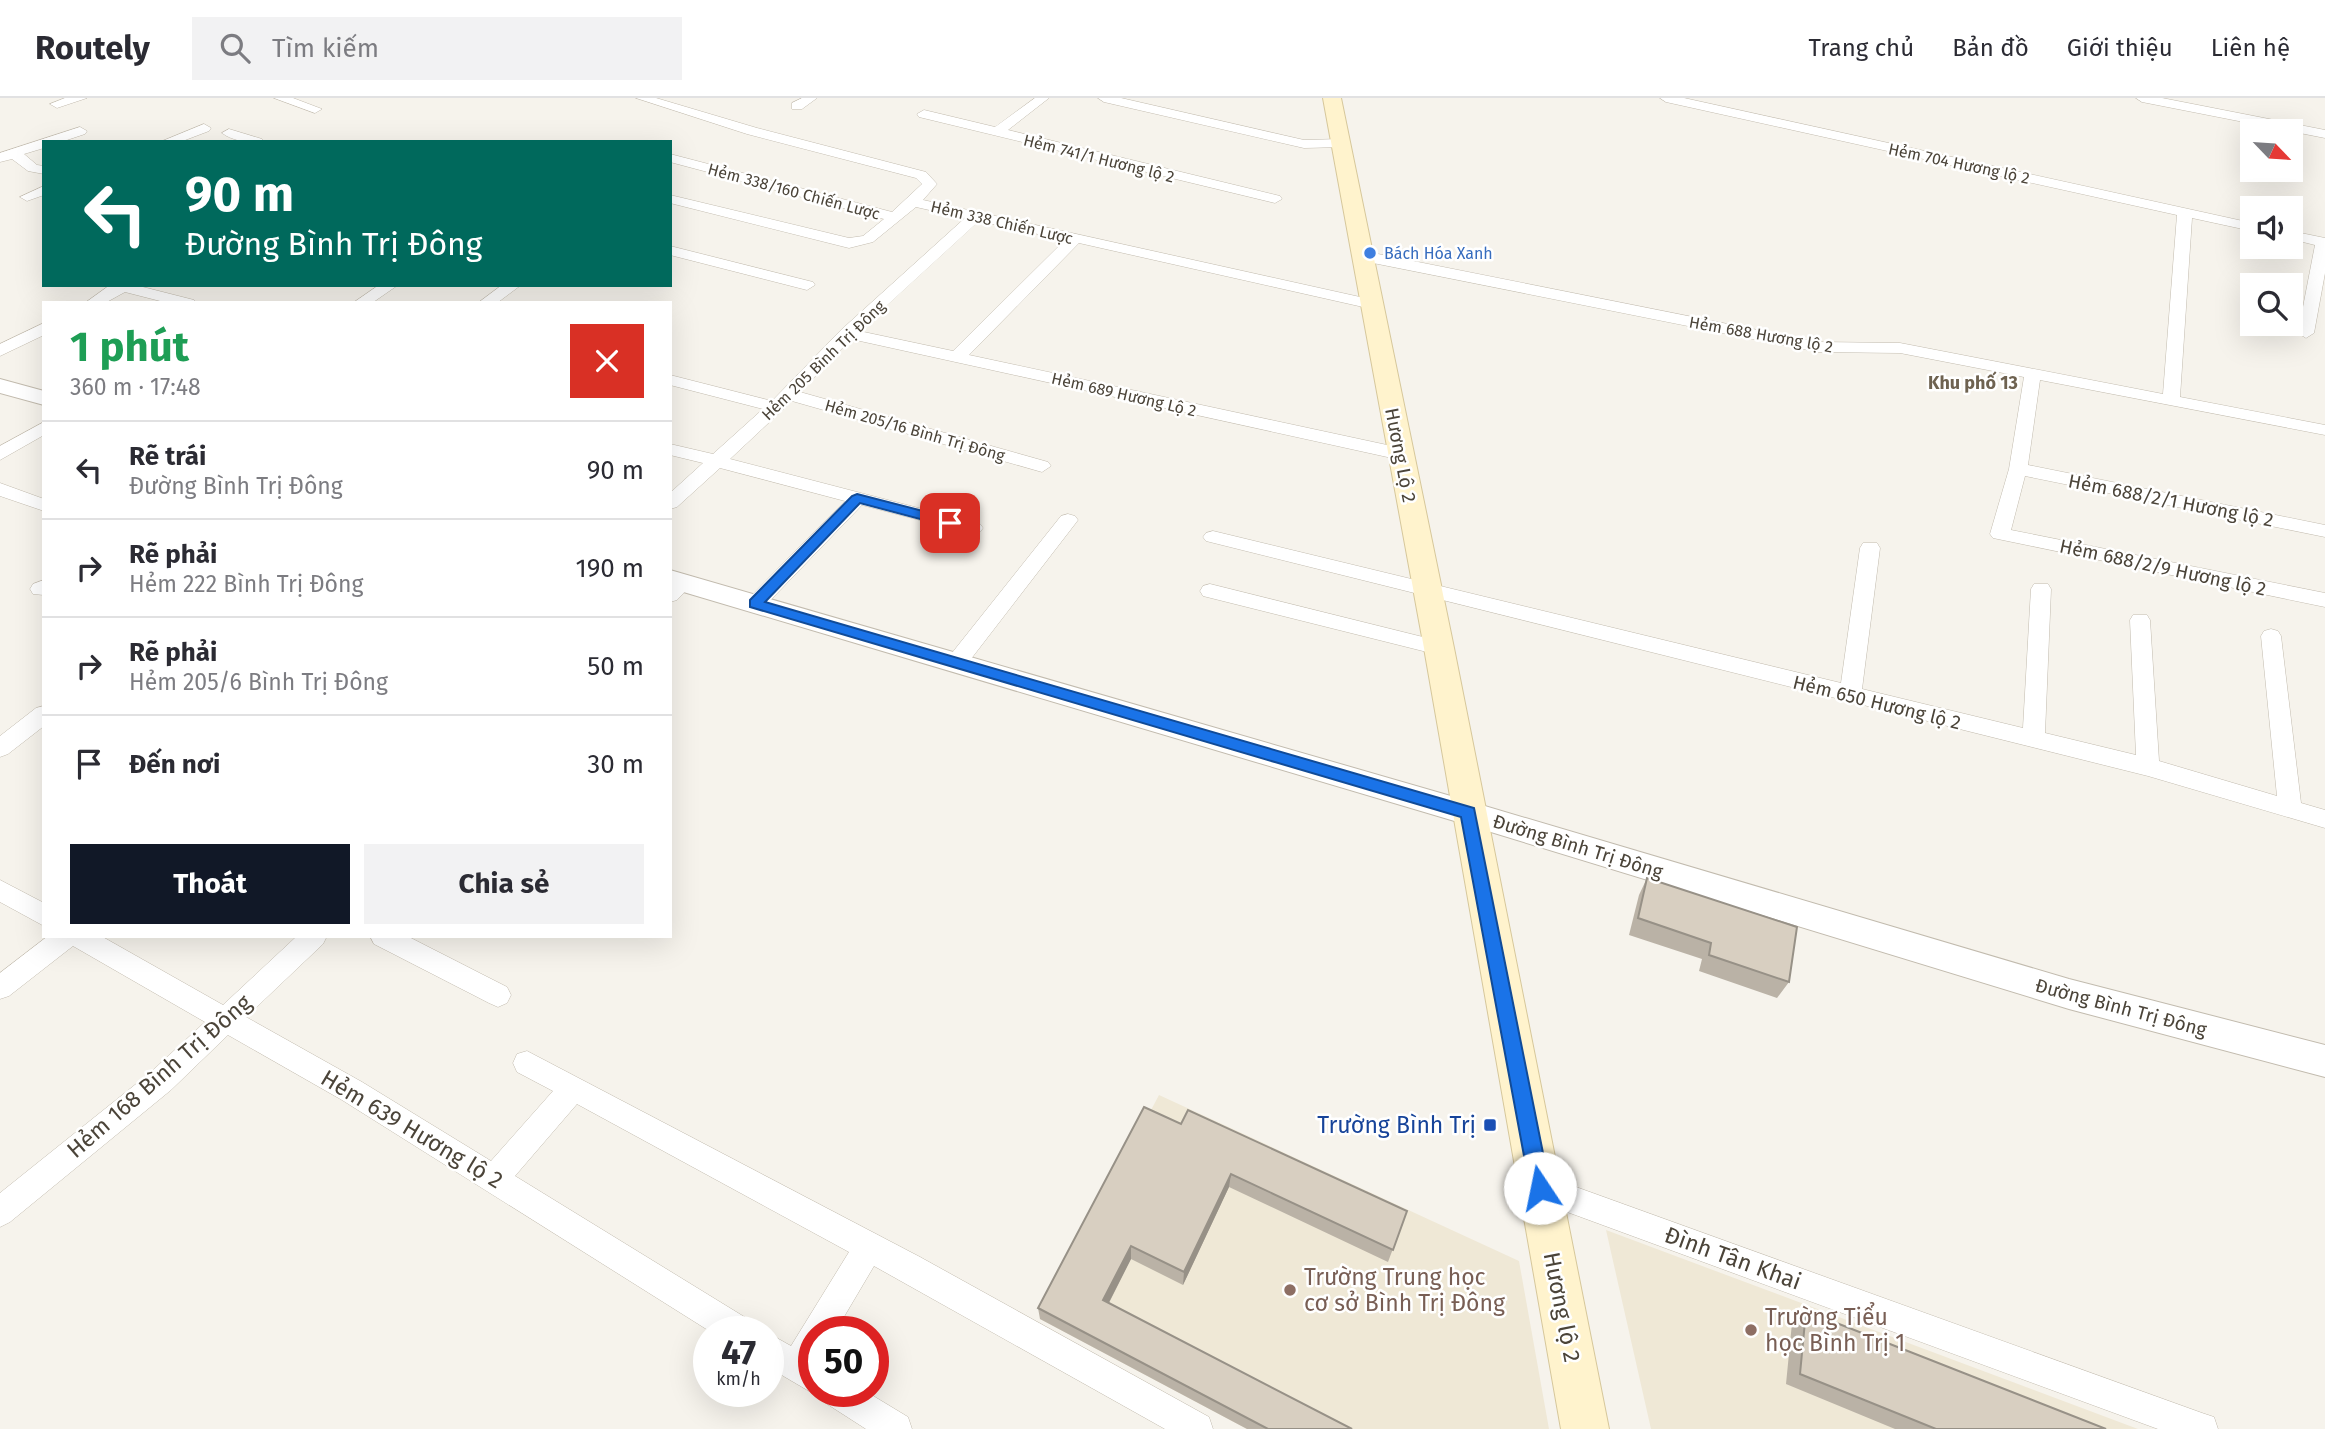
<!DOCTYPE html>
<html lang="vi">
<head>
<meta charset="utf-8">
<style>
  body { margin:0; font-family:"Fira Sans",sans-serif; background:#f2f2f3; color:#2b2b33; height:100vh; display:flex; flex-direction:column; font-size:26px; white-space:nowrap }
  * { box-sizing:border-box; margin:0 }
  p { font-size:23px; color:#7c7c81 }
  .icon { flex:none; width:38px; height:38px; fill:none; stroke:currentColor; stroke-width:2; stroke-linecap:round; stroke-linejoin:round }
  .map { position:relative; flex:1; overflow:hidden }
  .sheet { position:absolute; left:42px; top:203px; width:630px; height:637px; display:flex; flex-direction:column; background:#fff; border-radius:0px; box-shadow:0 7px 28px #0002 }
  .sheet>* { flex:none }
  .hud { position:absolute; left:42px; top:42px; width:630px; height:147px; border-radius:0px; box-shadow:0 7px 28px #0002; background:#00695c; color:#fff; overflow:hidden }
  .needle { width:46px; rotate:115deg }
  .fabs { position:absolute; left:2240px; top:21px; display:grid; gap:14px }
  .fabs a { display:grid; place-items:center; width:63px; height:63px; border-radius:0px; background:#fff; box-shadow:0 7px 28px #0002; font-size:35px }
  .speed { position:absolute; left:693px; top:1218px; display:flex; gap:14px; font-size:35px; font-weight:700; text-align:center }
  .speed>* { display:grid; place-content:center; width:91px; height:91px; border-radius:50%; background:#fff; box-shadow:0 7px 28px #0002; line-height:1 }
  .speed small { font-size:18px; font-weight:400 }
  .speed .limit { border:10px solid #d22; background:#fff; color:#111 }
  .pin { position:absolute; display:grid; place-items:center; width:60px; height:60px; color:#fff; margin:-30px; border-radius:14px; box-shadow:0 4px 10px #0006 }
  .me { position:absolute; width:77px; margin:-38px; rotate:349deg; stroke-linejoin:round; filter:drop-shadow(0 0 5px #0008) }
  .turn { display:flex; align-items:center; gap:24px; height:147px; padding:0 28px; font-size:32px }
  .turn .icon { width:91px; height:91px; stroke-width:2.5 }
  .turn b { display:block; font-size:49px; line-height:60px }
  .round { display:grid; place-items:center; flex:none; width:74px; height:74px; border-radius:0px; background:#f2f2f3 }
  .head { display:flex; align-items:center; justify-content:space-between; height:119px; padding:0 28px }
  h1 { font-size:42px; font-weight:700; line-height:52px; color:#1e9e55 }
  .action { display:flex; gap:14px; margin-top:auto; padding:14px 28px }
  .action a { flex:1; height:80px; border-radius:0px; background:#111827; color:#fff; font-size:28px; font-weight:700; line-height:80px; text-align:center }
  .action a+a { background:#f2f2f3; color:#2b2b33 }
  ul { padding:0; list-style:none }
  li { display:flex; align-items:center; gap:21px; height:98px; padding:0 28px; border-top:2px solid #e1e1e2 }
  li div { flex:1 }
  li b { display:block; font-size:26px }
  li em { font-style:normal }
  header { display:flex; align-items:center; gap:42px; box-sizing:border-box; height:98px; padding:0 35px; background:#fff; border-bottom:2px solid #e1e1e2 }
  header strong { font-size:33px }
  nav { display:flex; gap:38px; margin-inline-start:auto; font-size:24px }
  .search { width:490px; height:63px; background:#f2f2f3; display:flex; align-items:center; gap:18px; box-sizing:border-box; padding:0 24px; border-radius:0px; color:#7c7c81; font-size:26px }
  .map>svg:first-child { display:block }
  .education { fill:#efe8d6 }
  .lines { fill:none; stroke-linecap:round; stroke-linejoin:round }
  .minor-casing { stroke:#c2bbae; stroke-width:1 }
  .tertiary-casing { stroke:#c2bbae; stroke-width:2 }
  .secondary-casing { stroke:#d6c79b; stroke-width:2 }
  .minor { fill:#fff; fill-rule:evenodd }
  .tertiary { fill:#fff; fill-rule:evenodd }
  .secondary { fill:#fff3cd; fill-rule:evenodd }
  .wall { fill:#bab2a6 }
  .shaded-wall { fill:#979187 }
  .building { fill:#d8cfc1; stroke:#979187; stroke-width:2 }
  .route { fill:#1a73e8; stroke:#114b97; stroke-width:2 }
  .shop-dot { fill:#3f7fe0; stroke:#fff; stroke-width:2.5 }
  .transit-dot { fill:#1a4fb4; stroke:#fff; stroke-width:2.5 }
  .education-dot { fill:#8d6e63; stroke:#fff; stroke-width:2.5 }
  .labels { text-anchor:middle; stroke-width:5; stroke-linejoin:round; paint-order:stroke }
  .far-street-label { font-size:16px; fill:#4b4439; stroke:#fff }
  .far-shop-label { font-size:16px; fill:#366cbe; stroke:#fff; text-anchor:start }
  .far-neighbourhood-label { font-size:18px; font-weight:bold; fill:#6e6250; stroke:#fff }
  .street-label { font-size:19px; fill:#4b4439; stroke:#fff }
  .near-street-label { font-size:23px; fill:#4b4439; stroke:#fff }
  .near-transit-label { font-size:23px; fill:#164399; stroke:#fff; text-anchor:end }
  .near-education-label { font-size:23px; fill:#785e54; stroke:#fff; text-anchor:start }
</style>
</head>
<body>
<header>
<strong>Routely</strong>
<div class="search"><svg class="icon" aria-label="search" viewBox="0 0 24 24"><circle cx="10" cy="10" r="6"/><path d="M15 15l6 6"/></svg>Tìm kiếm</div>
<nav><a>Trang chủ</a><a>Bản đồ</a><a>Giới thiệu</a><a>Liên hệ</a></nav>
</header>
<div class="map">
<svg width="2325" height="1331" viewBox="0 0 2325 1331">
  <rect width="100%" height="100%" fill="#f6f3ec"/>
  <path class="education" d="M1159 997 1519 1163 1549 1331H1247L1040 1221Z
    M1606 1132 2138 1331H1651Z"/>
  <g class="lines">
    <g class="minor-casing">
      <path id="minor" d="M65 0H87L57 10 50 6Z
        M274 0H293L322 11 315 15Z
        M636 0H656L757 30 926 74 937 86 923 102 1378 203 1380 206 1372 211 1079 145 969 257 1401 350 1410 356 1401 362 851 241 800 294 1048 364 1051 368 1042 374 792 303 730 361 980 426 983 430 980 434 973 436 862 407 762 511H748L745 506 748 501 845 403 720 370 677 409 670 411V395L703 365 670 357V346L713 356 763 311 670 287V277L772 303 841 232 965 120 916 109 873 144 849 150 670 105V97L849 140 863 138 884 121 670 64V56L892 114 922 86 916 80 747 36ZM979 123 1065 142 953 253 859 233Z
        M802 0H817L802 11H792V5Z
        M1035 0H1049L1008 32 1280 98 1282 101 1275 105 919 19 917 16 924 12 995 29Z
        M1098 0H1121L1304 42 1342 41 1349 45 1342 49 1304 50 1104 4Z
        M1660 0H1684L2252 125V133L2192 120 2180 299 2325 327V337L2040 282 2028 367 2325 427V439L2025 378 2011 432 2325 495V509L1993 440 1990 436 2009 371 2024 279 1900 255 1818 254 1363 163 1355 158 1363 153 1818 244 1900 245 2163 296 2177 117 1666 4Z
        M2136 0H2162L2325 32V40L2142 4Z
        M204 26 211 30 209 33 180 44H160Z
        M80 29 87 33 85 36 61 44H44V50L24 56 37 67 44 68V76L28 73 12 61 0 64V55Z
        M229 31 262 41 264 44C249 44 234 44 222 35Z
        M44 88V97L27 103 20 99Z
        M2291 133 2325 140V175L2314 235 2306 240 2298 235 2315 147 2291 141Z
        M670 148 813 184 815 187 807 192 670 157Z
        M110 187H135L194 202 196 205H168L125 194 105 205H85Z
        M379 187H398L372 205H353Z
        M502 187H521L497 205H478Z
        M44 225V237L0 258V246Z
        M44 324V337L0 362V348Z
        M0 385 44 401V413L0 398Z
        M1068 416 1075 418 1078 422 1075 426 964 570 956 573 948 570 945 565 948 560 1061 418Z
        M1213 433 1841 585 1860 450 1863 445H1877L1880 450 1862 591 2023 630 2031 491 2034 486H2048L2051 491 2045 635 2136 657 2130 522 2133 517H2147L2150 522 2159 663 2277 698 2261 538 2264 533 2271 531 2278 533 2281 538 2301 705 2325 712V730L2148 678 1206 443 1203 439 1206 435Z
        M683 478 690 480 693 485 677 502 670 504V485Z
        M44 482V497L33 496 30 491 33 486Z
        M1210 486 1439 543 1446 545 1450 550 1446 555 1439 557 1203 498 1200 493 1203 488Z
        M44 608V628L8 656 0 659V638L36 610Z
        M0 782 44 805V828L0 804Z
        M48 838H101L223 907 297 838H327L323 846 246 919 362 984 491 1063 553 993 517 974 513 965 517 956 527 953 920 1159 1209 1319 1213 1331H1165L874 1168 835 1234H814V1293H865L908 1319 912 1331H866L824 1304 819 1294 814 1296 768 1269V1235L791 1248 849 1154 577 1006 515 1078 751 1223 755 1234H711L342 1002 228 937 171 992 10 1124 0 1129V1095L151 974 205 924 73 848 9 898 0 901V875Z
        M370 838H407L507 889 511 897 507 905 498 909 489 905 374 846Z
        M1540 1076 2202 1315 2214 1319 2218 1331H2158L1540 1104 1530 1100 1525 1090 1530 1080Z"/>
    </g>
    <g class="tertiary-casing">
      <path id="tertiary" d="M0 281 44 293V307L0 295Z
        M670 472 1468 703 2069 881 2325 947V979L2069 911 1468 727 670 490Z"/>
    </g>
    <g class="secondary-casing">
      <path id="secondary" d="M1323 0H1341L1454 550 1609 1331H1561L1424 550Z"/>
    </g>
    <use href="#minor" class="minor"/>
    <use href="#tertiary" class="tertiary"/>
    <use href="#secondary" class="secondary"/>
  </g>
  <path class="wall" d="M1647 780 1789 884 1777 900 1699 873 1702 861 1629 837 1639 797Z
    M1181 1026 1407 1113 1388 1164 1229 1089 1183 1187 1131 1161 1109 1205 1352 1331H1247L1040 1221 1038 1210Z
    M1806 1213 2106 1331H1895L1786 1286 1792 1225Z"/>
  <path class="shaded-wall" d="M1231 1076 1229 1089 1183 1187 1184 1174Z
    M1131 1148V1161L1104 1214 1103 1202Z"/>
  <path class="building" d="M1647 780 1797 829 1789 884 1709 857 1711 845 1638 820Z
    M1144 1009 1181 1026 1188 1012 1407 1113 1393 1152 1231 1076 1184 1174 1131 1148 1103 1202 1352 1331H1268L1038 1210Z
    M1806 1213 2106 1331H1936L1800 1276Z"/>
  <path class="route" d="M857 396 954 421 956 425 950 429 860 405 765 504 1474 710 1550 1090 1547 1097 1540 1100 1533 1097 1530 1090 1461 719 750 509V502L852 398Z"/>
  <circle class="shop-dot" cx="1370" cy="155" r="7"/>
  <rect class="transit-dot" x="1483" y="1020" width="14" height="14" rx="3.5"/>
  <g class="education-dot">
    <circle cx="1290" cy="1192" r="7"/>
    <circle cx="1751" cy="1232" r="7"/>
  </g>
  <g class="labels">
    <g class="far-street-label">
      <text transform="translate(1099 60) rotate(14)" y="6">Hẻm 741/1 Hương lộ 2</text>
      <text transform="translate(1959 65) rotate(12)" y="6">Hẻm 704 Hương lộ 2</text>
      <text transform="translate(794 93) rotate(15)" y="6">Hẻm 338/160 Chiến Lược</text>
      <text transform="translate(1002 124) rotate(13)" y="6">Hẻm 338 Chiến Lược</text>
      <text transform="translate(1761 236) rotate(10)" y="6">Hẻm 688 Hương lộ 2</text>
      <text transform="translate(823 262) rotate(-44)" y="6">Hẻm 205 Bình Trị Đông</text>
      <text transform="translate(1124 296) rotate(13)" y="6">Hẻm 689 Hương Lộ 2</text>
      <text transform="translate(915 332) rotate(16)" y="6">Hẻm 205/16 Bình Trị Đông</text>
    </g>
    <g class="far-shop-label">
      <text x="1384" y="161">Bách Hóa Xanh</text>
    </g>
    <g class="far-neighbourhood-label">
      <text x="1973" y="291">Khu phố 13</text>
    </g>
    <g class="street-label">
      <text transform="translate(1401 357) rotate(79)" y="7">Hương Lộ 2</text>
      <text transform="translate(2171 402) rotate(11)" y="7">Hẻm 688/2/1 Hương lộ 2</text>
      <text transform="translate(2163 469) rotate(12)" y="7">Hẻm 688/2/9 Hương lộ 2</text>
      <text transform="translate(1877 604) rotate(14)" y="7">Hẻm 650 Hương lộ 2</text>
      <text transform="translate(1578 748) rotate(17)" y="7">Đường Bình Trị Đông</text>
      <text transform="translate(2121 909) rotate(15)" y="7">Đường Bình Trị Đông</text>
    </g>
    <g class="near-street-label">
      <text transform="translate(159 978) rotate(-41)" y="8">Hẻm 168 Bình Trị Đông</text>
      <text transform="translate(412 1031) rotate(31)" y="8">Hẻm 639 Hương lộ 2</text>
      <text transform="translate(1733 1160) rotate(20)" y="8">Đình Tân Khai</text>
      <text transform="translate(1562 1209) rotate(79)" y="8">Hương lộ 2</text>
    </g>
    <g class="near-transit-label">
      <text x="1476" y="1035">Trường Bình Trị</text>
    </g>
    <g class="near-education-label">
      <text x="1304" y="1187">Trường Trung học<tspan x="1304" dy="26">cơ sở Bình Trị Đông</tspan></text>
      <text x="1765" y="1227">Trường Tiểu<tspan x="1765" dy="26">học Bình Trị 1</tspan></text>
    </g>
  </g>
</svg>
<div class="fabs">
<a><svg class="needle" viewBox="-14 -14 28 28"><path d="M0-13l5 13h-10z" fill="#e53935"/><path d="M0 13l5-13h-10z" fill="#7c7c81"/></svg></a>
<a><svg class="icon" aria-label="sound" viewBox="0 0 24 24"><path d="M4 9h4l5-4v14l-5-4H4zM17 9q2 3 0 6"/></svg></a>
<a><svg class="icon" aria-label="search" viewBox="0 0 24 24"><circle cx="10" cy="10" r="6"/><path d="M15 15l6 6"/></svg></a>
</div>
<div class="speed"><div>47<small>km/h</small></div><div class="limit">50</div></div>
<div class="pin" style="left:950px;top:425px;background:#d93025"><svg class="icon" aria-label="arrive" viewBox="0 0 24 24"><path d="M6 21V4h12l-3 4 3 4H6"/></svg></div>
<svg class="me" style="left:1540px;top:1090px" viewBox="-20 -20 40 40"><circle r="19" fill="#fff"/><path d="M0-13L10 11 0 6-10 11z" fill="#1a73e8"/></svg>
<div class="hud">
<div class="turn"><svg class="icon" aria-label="left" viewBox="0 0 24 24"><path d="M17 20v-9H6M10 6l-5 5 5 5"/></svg><div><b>90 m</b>Đường Bình Trị Đông</div></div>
</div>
<section class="sheet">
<div class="head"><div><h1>1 phút</h1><p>360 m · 17:48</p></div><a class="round" style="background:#d93025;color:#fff"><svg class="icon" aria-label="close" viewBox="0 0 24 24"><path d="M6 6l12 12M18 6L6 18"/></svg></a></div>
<ul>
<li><svg class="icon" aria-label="left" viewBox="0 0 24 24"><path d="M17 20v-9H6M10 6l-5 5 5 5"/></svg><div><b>Rẽ trái</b><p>Đường Bình Trị Đông</p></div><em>90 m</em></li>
<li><svg class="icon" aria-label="right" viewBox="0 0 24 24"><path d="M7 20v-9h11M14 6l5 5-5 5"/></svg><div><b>Rẽ phải</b><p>Hẻm 222 Bình Trị Đông</p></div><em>190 m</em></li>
<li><svg class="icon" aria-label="right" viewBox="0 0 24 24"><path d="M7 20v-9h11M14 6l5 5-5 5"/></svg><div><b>Rẽ phải</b><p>Hẻm 205/6 Bình Trị Đông</p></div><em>50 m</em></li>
<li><svg class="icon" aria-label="arrive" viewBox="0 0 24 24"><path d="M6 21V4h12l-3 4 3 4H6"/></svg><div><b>Đến nơi</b></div><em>30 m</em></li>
</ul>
<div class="action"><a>Thoát</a><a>Chia sẻ</a></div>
</section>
</div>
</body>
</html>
